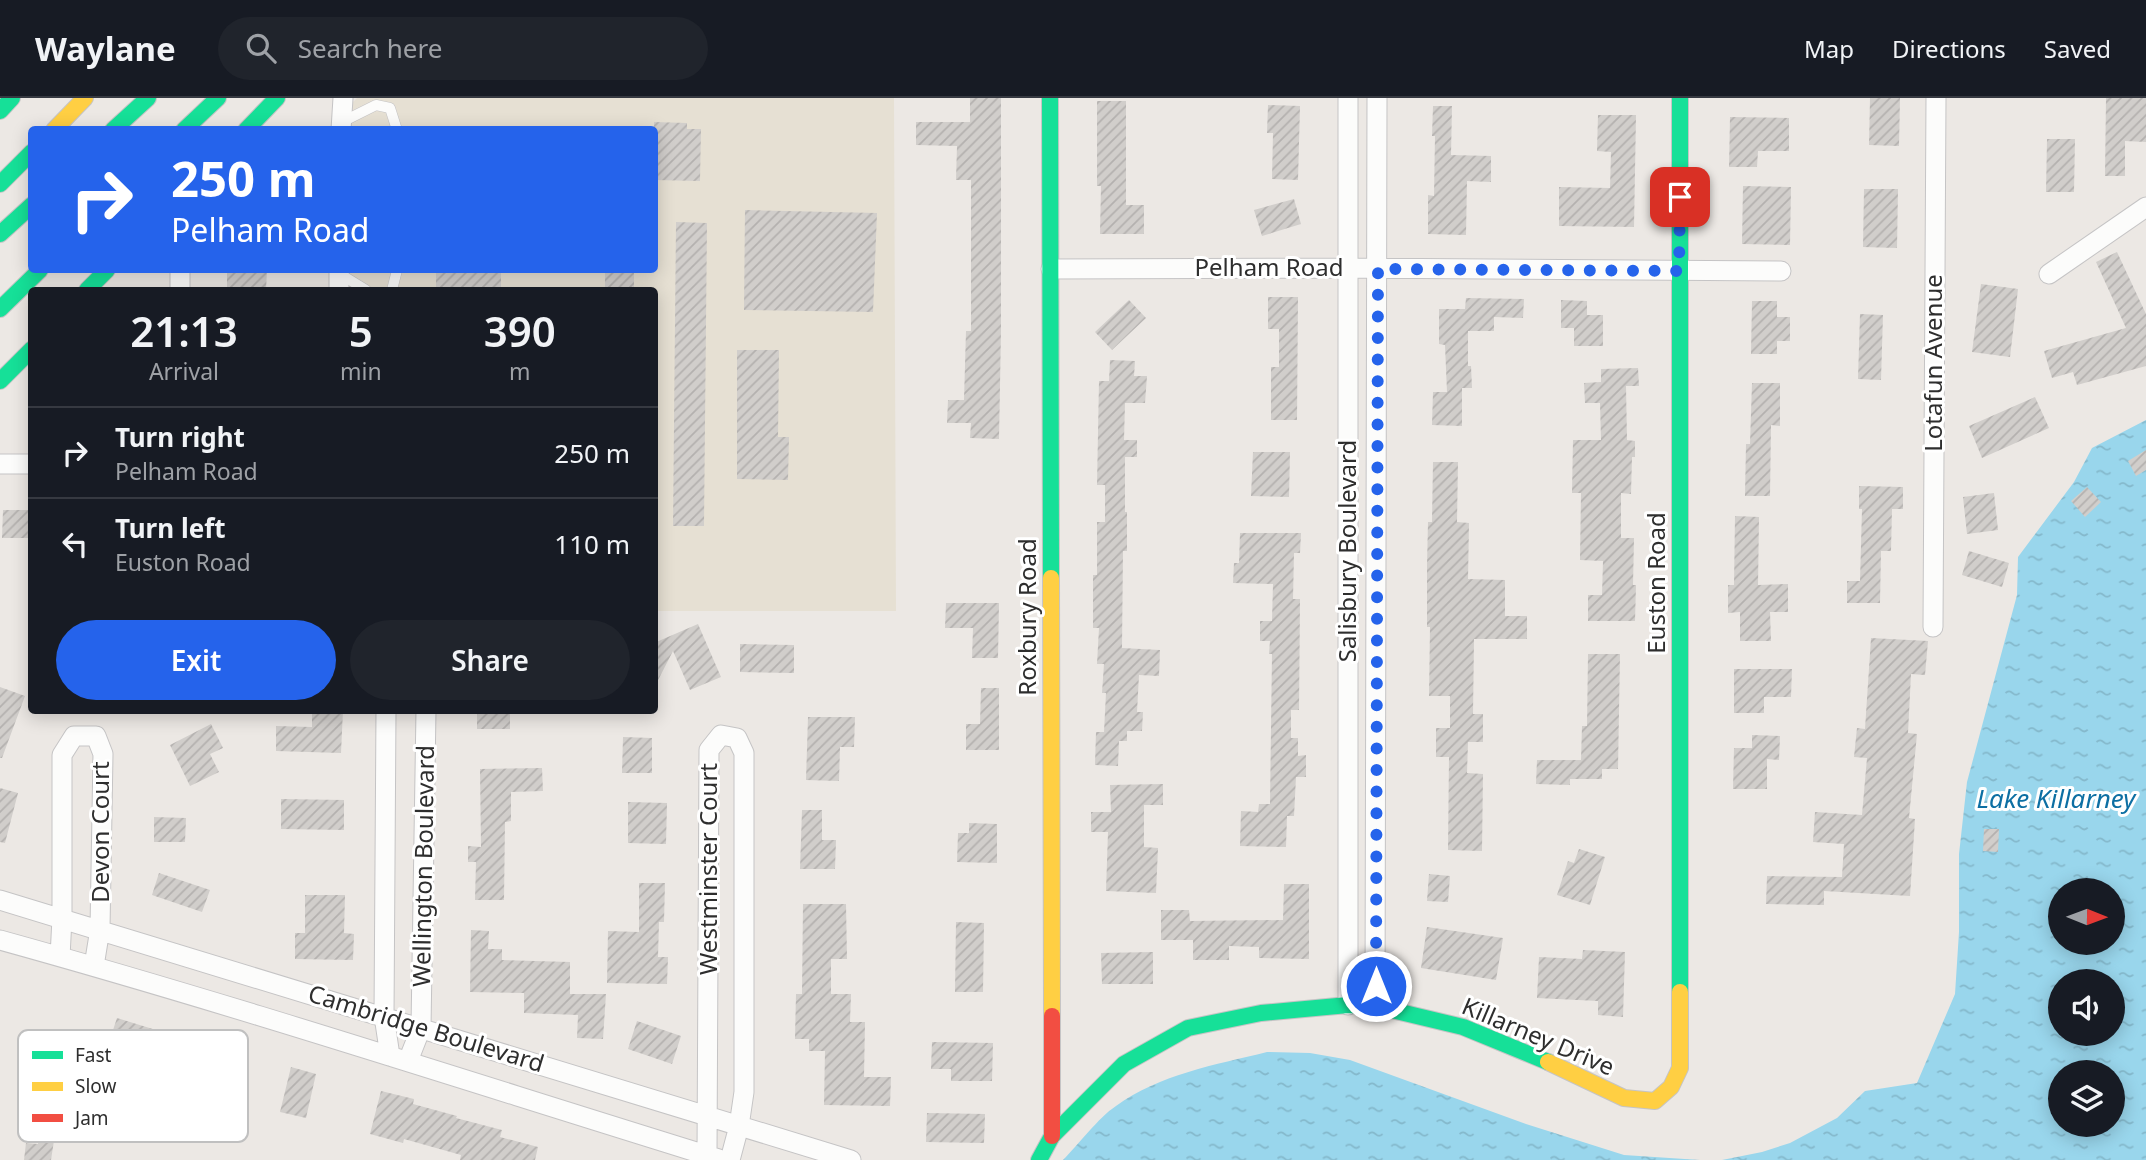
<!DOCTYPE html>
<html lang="en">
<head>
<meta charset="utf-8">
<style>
  body { margin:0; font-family:"Noto Sans",sans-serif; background:#20242c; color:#f1f3f6; height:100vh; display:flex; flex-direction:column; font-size:26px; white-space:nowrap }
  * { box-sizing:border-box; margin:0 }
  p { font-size:23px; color:#9ea1a6 }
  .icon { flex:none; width:38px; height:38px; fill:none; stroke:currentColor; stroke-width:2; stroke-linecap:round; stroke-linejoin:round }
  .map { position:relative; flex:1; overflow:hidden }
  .panel { position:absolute; left:28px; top:189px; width:630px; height:427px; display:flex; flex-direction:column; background:#171b24; border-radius:7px; box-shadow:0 4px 18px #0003 }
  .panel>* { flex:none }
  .top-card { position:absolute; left:28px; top:28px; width:630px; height:147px; border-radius:7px; box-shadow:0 4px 18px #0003; background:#2563eb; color:#fff; overflow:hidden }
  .needle { width:46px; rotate:91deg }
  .buttons { position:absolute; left:2048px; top:780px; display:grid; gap:14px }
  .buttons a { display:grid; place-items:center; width:77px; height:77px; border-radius:50%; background:#171b24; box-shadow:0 4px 18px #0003; font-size:35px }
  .pin { position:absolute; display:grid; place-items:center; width:60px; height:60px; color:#fff; margin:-30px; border-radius:14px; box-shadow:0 4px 10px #0006 }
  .me { position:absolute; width:77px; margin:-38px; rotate:0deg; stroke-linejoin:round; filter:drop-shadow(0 0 5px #0008) }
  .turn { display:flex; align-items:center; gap:24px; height:147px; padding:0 28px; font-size:32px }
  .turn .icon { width:91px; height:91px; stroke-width:2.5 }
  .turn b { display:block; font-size:49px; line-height:60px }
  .eta { display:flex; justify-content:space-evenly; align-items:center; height:119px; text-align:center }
  .eta b { font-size:42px; font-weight:600; line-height:49px }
  .button { display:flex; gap:14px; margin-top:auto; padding:14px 28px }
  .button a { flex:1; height:80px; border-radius:42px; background:#2563eb; color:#fff; font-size:28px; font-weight:600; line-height:80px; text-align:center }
  .button a+a { background:#20242c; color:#f1f3f6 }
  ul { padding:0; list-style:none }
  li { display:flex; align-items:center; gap:21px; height:91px; padding:0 28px; border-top:2px solid #363941 }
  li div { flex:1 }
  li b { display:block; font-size:26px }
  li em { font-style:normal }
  header { display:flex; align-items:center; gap:42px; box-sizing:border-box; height:98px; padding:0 35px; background:#171b24; border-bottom:2px solid #363941 }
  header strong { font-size:33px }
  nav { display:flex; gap:38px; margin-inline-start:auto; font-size:24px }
  .search { width:490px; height:63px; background:#20242c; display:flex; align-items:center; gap:18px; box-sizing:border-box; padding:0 24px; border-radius:38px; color:#9ea1a6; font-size:26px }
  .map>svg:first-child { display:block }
  .education { fill:#e6e0d3 }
  .water { fill:url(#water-ripples); fill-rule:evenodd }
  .building { fill:url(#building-hatch) }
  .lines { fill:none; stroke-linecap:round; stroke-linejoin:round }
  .lane-casing { stroke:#c5c4c5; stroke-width:11 }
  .street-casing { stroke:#c5c4c5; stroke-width:21 }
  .fast-casing { stroke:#c5c4c5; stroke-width:18 }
  .slow-casing { stroke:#c5c4c5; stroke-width:18 }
  .jam-casing { stroke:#c5c4c5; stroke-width:18 }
  .lane { stroke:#fcfcfb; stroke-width:10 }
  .street { stroke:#fcfcfb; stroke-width:19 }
  .fast { stroke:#16e098; stroke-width:16 }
  .slow { stroke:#ffcf43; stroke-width:16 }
  .jam { stroke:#f24e42; stroke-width:16 }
  .route { stroke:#2563eb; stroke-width:12; stroke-dasharray:0 21.6 }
  .labels { text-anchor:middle; stroke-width:6; stroke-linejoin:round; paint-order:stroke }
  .street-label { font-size:24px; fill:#2e2e2e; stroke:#fff }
  .water-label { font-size:26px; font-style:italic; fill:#0d6fa3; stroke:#fff }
  .key { fill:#fff; stroke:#c0c0c0; stroke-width:2 }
  .key-label { font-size:19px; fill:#2e2e2e }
</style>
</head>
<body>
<header>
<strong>Waylane</strong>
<div class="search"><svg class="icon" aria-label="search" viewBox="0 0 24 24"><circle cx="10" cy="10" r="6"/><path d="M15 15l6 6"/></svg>Search here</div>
<nav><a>Map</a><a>Directions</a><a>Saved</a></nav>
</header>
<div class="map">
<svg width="2146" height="1062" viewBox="0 0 2146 1062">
  <defs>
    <pattern id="water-ripples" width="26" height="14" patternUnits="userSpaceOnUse" patternTransform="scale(1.75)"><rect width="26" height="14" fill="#99d6ec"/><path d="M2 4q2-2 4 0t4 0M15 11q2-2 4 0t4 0" fill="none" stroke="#84b8cb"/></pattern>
    <pattern id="building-hatch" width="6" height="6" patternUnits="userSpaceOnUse" patternTransform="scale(1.75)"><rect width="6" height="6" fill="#d1cecb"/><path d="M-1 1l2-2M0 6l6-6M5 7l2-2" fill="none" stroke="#b4b1af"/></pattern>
  </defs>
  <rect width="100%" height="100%" fill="#ece8e4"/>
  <path class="education" d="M357 0H894L896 513H655L654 192H349V172H654V32L350 31V7Z"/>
  <path class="water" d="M2146 322V1062H1722L1762 1054 1790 1045 1837 1020 1865 993 1917 985 1955 896 1959 834V756L1967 684 2017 497 2018 459 2074 384 2092 350ZM2060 793H2112V845H2060ZM2060 884H2112V936H2060ZM2060 975H2112V1027H2060Z
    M1267 954 1310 955 1350 962 1526 1026 1624 1057 1700 1062H1063C1079 1046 1098 1020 1116 1008 1160 976 1215 967 1267 954Z"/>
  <path class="building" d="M970 0H1001V233L999 341 970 340 971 325H947L948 302H964L966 233H971V82H956L957 48 916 47V24H970Z
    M1870 0H1900L1899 48 1869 47Z
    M2106 0H2146V44L2125 43V78H2105Z
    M1097 3H1126V107H1144V136H1100L1101 88H1097Z
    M1268 7 1300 8 1298 82 1272 81 1273 35H1267Z
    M1433 8H1452L1451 57 1491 58V84L1467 83 1466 137 1428 136V97L1434 98 1435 38H1432Z
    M1598 17H1636L1634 129 1559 128V89L1610 90 1611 54 1597 53Z
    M1730 19 1789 20V53H1758L1757 69H1729Z
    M654 24 687 25V31H701L700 83 654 82Z
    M2047 41H2075L2074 94H2046Z
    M1743 88 1791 89 1790 147 1742 146Z
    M1864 91H1898L1897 150 1863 149Z
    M1294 101 1301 126 1262 138 1254 112Z
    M745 112 877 115 873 214 744 212Z
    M676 124 707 125 704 428H673Z
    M2117 154 2146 216V268L2077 287 2073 274 2052 280 2044 253 2126 230 2096 164Z
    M227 172H267L266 192H227Z
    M436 172H501V192H436Z
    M605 172H634V192H605Z
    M1981 186 2018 191 2010 259 1972 254Z
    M1268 199H1298L1297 322H1271V269H1279V231H1268Z
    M1466 200 1524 201 1523 220 1494 219V233H1468V268H1471L1472 290H1462V328L1432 327 1433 294H1447L1445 247 1439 246V211H1465Z
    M1129 202 1146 220 1112 252 1095 234Z
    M1561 202 1587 203V217H1603V248H1574V230H1561Z
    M1752 203H1777V219H1790V243H1777V256H1751Z
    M1860 216 1883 217 1881 282 1858 281Z
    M737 252H779L778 339H789L788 382 737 381Z
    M1110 262 1135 263 1134 278H1147L1145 305H1125L1124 342H1137V359H1125V414H1127V453H1123L1122 550 1160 552 1159 578 1139 577 1137 614H1143L1142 633H1127V643H1119L1118 668 1095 667 1096 634H1104L1106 595H1102L1104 566H1097L1099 530H1093V477H1097V424H1105V387H1097L1099 283H1109Z
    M1638 270 1639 288H1626L1627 342 1635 343V359H1632L1631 396 1621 395V440H1634L1633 487H1636L1635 523H1588V497H1602L1603 463 1580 462 1581 395H1572L1573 342H1601L1600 305H1585L1584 285 1601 284V271Z
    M1752 285H1780V328L1771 327 1770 398H1745L1746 346H1750Z
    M2035 299 2049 330 1982 360 1969 328Z
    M2146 352V372L2136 378 2128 363Z
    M1253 354H1290L1289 399 1251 398Z
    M1433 364H1458L1457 424 1469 425 1468 481 1505 482V518H1527V541H1474L1473 616H1483V644H1468L1467 675 1483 676 1482 753 1448 752 1449 659H1436V630H1450V598H1429L1430 529H1427V468L1428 424H1432Z
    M1859 388 1903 389V411H1892L1891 453H1881L1880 505H1847V483H1860L1862 411H1859Z
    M2087 389 2101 404 2085 419 2071 403Z
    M1994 395 1998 432 1967 436 1963 399Z
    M3 412H32V440H2Z
    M1735 418 1759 419 1758 487 1788 486V514H1770L1771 543H1740V514L1728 515V487H1734Z
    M1240 435H1301L1300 455H1294L1293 501H1300L1299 612H1291V640H1298V658L1306 657V679H1296L1294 718H1287L1286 749 1240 748 1241 713 1258 714 1259 706H1270L1272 556H1269L1270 543H1260V523H1272L1273 486 1233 485 1234 465H1239Z
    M1969 453 2009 465 2002 489 1962 477Z
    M946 505H999L998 560H972L973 530H945Z
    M698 526 721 579 690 592 673 553 654 590V545Z
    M1871 540 1928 543 1925 577 1911 576 1908 635 1917 636 1909 720 1915 721 1910 798 1824 793V807L1766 806 1767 778 1842 779 1844 746 1813 744 1815 714 1862 717 1867 660 1854 659 1857 630 1865 631Z
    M740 546 794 547V575L740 574Z
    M1588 556H1620L1618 671H1602V681H1570V687L1536 686 1537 662H1581L1582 628H1587Z
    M1734 571H1792L1791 599H1764V615H1734Z
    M0 589 25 598 2 660H0Z
    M981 590H999V652H966V626H980Z
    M312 612H343L341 655 276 653V628L312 629Z
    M477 612H510V631H477Z
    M808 619H855L854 649H840L839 683 806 682Z
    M211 626 223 650 210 656 219 674 190 688 170 647Z
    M1752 637 1780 638 1779 662 1767 661V691H1733L1734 650H1752Z
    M623 639 652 640V675H622Z
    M542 670 543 693 511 694V723L505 724 504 802H475L476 764H468V748L481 749 480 671Z
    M1163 686V707H1144V749L1158 750 1156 795 1106 793 1108 734H1091V714H1111L1110 687Z
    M0 690 18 695 5 745 0 744Z
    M281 701 344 702V732L281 731Z
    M628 704 667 705 666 746 628 745Z
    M802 712H822V742H836L835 771H800Z
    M154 719 186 720 185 744H154Z
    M969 725 997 726V765L957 764 958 735H969Z
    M1984 731H1999L1998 754 1983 753Z
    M1579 751 1605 759 1590 807 1557 797 1568 763 1574 765Z
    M159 775 210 792 202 814 152 797Z
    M1429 776 1450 778 1448 804 1427 803Z
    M639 785H665L664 824H659L658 859H668L667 886 607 885 608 833 639 834Z
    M1284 786H1309V861L1259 860V849L1229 848V862H1193V842H1161V812H1189L1190 823 1283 822Z
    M305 797H345L344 835 354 836 353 862 295 861V835H305Z
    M803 806H846L847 861H831V896H851L850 924H865L864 979H891L890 1008 824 1007 825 953H809V941H795L796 896H802Z
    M956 824 984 825 983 894H955Z
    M1427 829 1503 840 1496 882 1421 870Z
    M471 832 489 833 488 851H502V862L570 864V896H606L603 941 577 940 578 917 524 915V895L470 894Z
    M1583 852 1625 854 1623 919 1598 917V903L1537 900 1539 859 1582 861Z
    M1153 854V886H1102L1101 855Z
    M117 920 208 948 211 940 236 951 217 992 179 974 177 980 134 968 131 978 116 973 113 982 98 977Z
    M637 923 681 938 672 966 628 951Z
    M932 944 993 945 992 983H951V971H931Z
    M291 969 316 976 306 1020 280 1014Z
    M381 993 414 1001 413 1006 457 1018 456 1020 502 1032 500 1039 538 1049 535 1062H460L461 1057 404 1041 403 1045 370 1036Z
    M927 1015 985 1016 984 1045 926 1044Z
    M40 1033 55 1036 51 1062H24L26 1045 38 1046Z"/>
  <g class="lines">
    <g class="lane-casing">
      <path id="lane" d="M342 24 376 7 390 10 397 32
        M340 176 366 192
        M392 192 397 172"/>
    </g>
    <g class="street-casing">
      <path id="street" d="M341 32 343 0
        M1051 171 1348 170 1781 173
        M2049 176 2146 109
        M180 192V172
        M339 192V172
        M0 366H32
        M1933 529 1936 0
        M386 612 384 918 390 958
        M0 802 851 1062
        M0 842C242 909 479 987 719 1061
        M60 859 62 820V657L74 638H96L103 656 100 831 94 868
        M1348 907V0
        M1375 908 1377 0
        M408 963 421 930 426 612
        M707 1058 709 652 721 637 737 640 744 655V994L739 1028 730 1062"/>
    </g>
    <g class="fast-casing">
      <path id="fast" d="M1050 0 1051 480
        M1680 0V894
        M0 13 12 0
        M113 32 148 0
        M184 32 218 0
        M246 32 277 0
        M0 86 32 54
        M0 136 32 107
        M87 192 107 172
        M0 211 40 172
        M0 283 32 251
        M1039 1062 1052 1038 1124 966 1188 930 1261 915 1348 907 1375 908 1463 929 1548 964"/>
    </g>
    <g class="slow-casing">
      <path id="slow" d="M54 32 85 0
        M1051 480 1052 918
        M1548 964 1624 1000 1655 1003 1671 989 1680 970V894"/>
    </g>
    <g class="jam-casing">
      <path id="jam" d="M1052 918V1038"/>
    </g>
    <use href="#lane" class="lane"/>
    <use href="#street" class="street"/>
    <use href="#fast" class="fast"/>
    <use href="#slow" class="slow"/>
    <use href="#jam" class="jam"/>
  </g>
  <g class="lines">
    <path class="route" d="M1376 888 1378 171 1679 173 1680 99"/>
  </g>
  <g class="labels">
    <g class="street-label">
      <text x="1269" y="178">Pelham Road</text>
      <text transform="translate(1934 265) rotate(-90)" y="8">Lotafun Avenue</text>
      <text transform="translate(1348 453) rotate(-90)" y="8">Salisbury Boulevard</text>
      <text transform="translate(1657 485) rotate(-90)" y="8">Euston Road</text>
      <text transform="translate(1028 519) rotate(-90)" y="8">Roxbury Road</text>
      <text transform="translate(101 734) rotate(-90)" y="8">Devon Court</text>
      <text transform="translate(424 768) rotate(-89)" y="8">Wellington Boulevard</text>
      <text transform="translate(709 771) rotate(-90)" y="8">Westminster Court</text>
      <text transform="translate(426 931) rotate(17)" y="8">Cambridge Boulevard</text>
      <text transform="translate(1538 939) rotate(23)" y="8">Killarney Drive</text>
    </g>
    <g class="water-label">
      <text x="2056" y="710">Lake Killarney</text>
    </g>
  </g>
  <rect x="18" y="932" width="230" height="112" rx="10" class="key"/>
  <rect x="32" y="953" width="31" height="8" fill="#16e098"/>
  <rect x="32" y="984" width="31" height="9" fill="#ffcf43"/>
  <rect x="32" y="1016" width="31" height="8" fill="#f24e42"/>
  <g class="key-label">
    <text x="75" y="964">Fast</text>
    <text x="75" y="995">Slow</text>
    <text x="75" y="1027">Jam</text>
  </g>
</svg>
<div class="buttons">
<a><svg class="needle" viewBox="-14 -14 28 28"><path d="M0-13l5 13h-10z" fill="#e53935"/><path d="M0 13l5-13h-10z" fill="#9ea1a6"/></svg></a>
<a><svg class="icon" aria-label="sound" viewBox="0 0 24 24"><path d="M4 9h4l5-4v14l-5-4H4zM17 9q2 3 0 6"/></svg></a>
<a><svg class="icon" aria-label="layers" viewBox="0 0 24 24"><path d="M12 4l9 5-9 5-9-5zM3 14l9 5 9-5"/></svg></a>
</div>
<div class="pin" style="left:1680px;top:99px;background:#d93025"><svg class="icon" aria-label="arrive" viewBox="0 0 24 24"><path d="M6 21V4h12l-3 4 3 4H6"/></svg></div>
<svg class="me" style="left:1376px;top:888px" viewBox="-20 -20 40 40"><circle r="17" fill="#2563eb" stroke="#fff" stroke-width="3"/><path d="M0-11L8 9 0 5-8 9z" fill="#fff"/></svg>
<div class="top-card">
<div class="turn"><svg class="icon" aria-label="right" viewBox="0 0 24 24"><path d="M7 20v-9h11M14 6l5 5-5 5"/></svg><div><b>250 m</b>Pelham Road</div></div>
</div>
<section class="panel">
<div class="eta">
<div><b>21:13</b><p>Arrival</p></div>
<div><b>5</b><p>min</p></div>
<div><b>390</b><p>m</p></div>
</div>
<ul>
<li><svg class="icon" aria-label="right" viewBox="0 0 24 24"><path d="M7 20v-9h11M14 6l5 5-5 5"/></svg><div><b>Turn right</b><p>Pelham Road</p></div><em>250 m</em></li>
<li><svg class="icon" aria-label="left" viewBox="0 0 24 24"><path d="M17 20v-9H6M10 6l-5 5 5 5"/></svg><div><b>Turn left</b><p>Euston Road</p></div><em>110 m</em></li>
</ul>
<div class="button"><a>Exit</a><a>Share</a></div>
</section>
</div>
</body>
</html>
